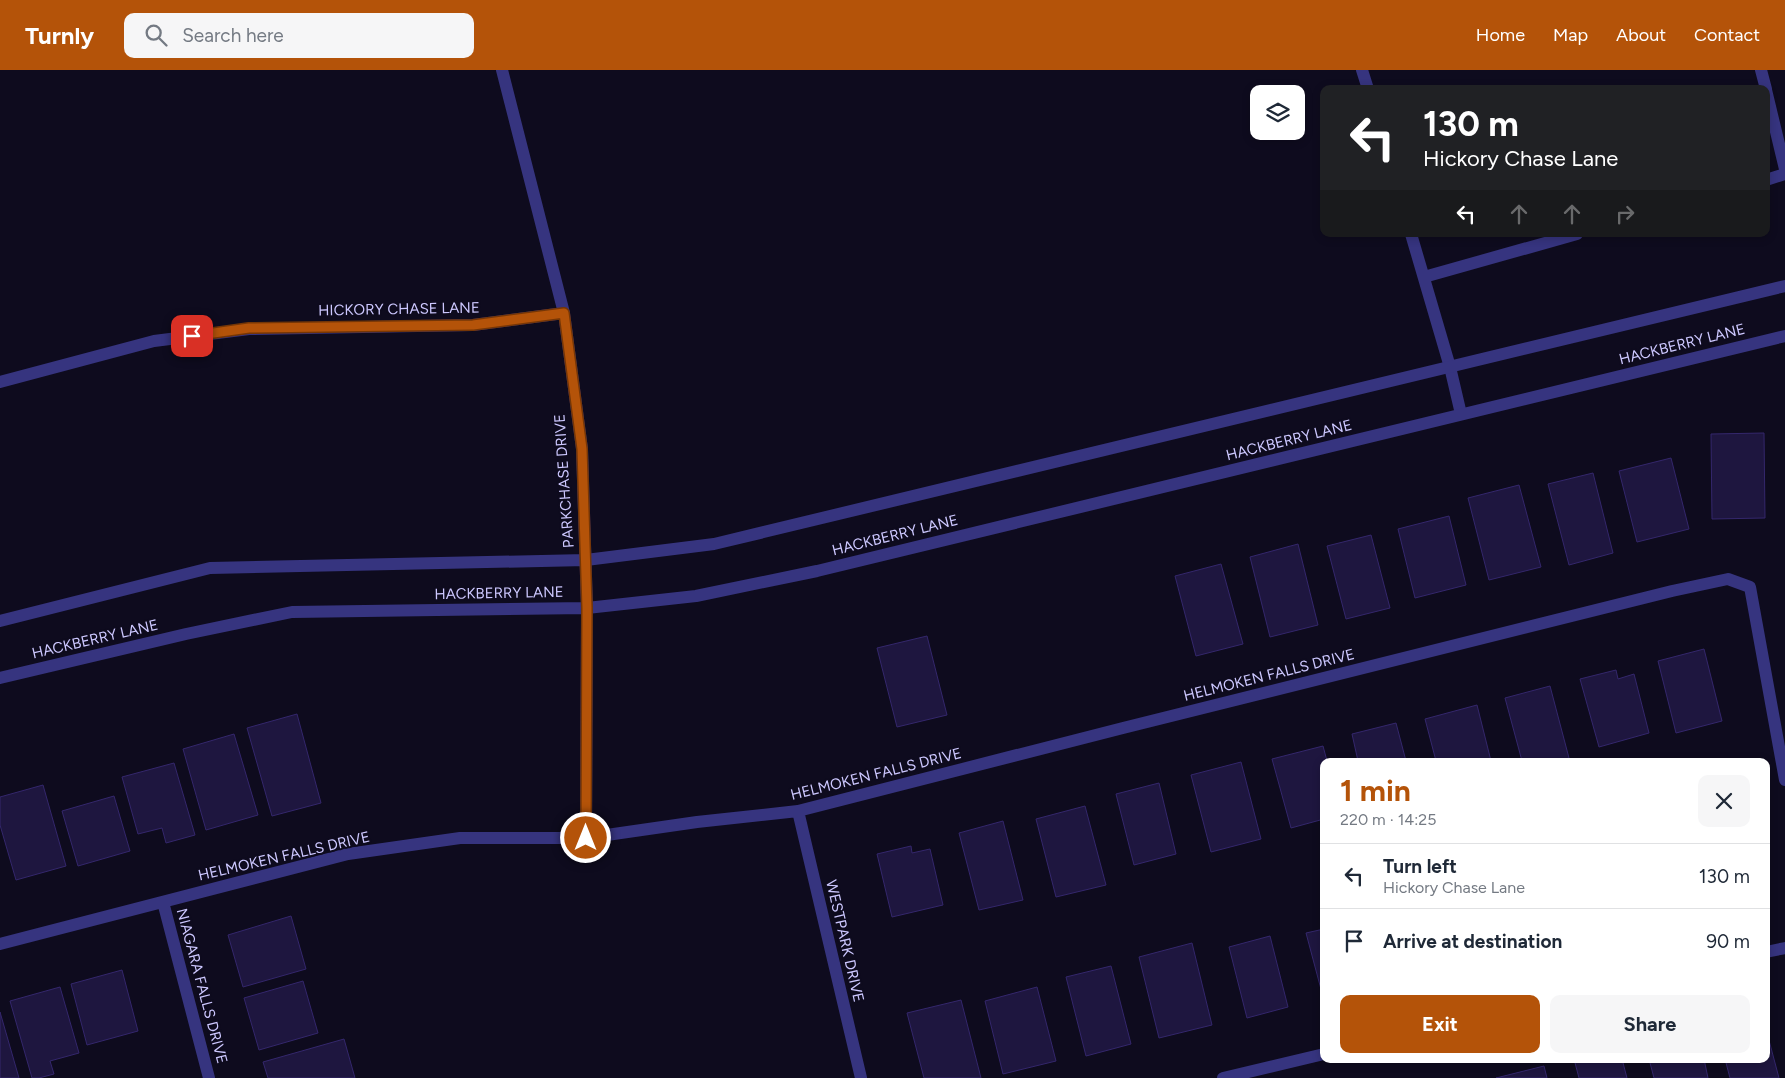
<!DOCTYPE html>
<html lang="en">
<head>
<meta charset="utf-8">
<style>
  body { margin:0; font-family:Figtree,sans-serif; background:#f6f6f7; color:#1f2937; height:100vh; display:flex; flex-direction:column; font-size:19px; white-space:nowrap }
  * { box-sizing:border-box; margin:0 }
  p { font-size:16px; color:#747a83 }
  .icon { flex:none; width:28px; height:28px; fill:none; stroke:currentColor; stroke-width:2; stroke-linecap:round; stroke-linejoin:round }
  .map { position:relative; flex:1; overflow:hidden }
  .sheet { position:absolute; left:1320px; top:688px; width:450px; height:305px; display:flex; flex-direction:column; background:#fff; border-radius:10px; box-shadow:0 2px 8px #0003 }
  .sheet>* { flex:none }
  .hud { position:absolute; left:1320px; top:15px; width:450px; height:152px; border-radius:10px; box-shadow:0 2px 8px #0003; background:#202124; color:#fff; overflow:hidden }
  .tools { position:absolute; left:1250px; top:15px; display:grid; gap:10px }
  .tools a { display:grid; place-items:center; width:55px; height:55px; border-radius:10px; background:#fff; box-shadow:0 2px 8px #0003; font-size:25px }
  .pin { position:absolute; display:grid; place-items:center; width:42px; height:42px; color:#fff; margin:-21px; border-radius:10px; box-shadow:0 2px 8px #0006 }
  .me { position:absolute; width:55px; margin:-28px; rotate:0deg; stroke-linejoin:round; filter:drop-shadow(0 0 4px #0008) }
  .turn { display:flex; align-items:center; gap:18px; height:105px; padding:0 20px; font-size:22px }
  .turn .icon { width:65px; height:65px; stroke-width:2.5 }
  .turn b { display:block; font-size:35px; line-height:42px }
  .lanes { display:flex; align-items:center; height:48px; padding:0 20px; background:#0003; justify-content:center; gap:25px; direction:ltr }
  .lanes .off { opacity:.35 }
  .round { display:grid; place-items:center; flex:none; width:52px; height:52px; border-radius:10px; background:#f6f6f7 }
  .overview { display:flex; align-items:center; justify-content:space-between; height:85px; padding:0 20px }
  h1 { font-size:30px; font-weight:700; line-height:38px; color:#b45309 }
  .primary-button { display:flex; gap:10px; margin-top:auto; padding:10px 20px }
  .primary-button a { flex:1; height:58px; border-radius:10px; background:#b45309; color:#fff; font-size:20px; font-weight:700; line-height:58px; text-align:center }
  .primary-button a+a { background:#f6f6f7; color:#1f2937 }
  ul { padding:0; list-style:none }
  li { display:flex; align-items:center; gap:15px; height:65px; padding:0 20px; border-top:1px solid #e0e1e3 }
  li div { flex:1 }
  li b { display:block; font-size:19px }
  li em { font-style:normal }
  header { display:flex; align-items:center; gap:30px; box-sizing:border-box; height:70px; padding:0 25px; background:#b45309; color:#fff }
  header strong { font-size:24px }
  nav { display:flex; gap:28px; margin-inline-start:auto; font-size:18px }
  .search { width:350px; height:45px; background:#f6f6f7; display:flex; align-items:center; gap:12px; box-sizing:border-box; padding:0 18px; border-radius:10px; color:#747a83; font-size:19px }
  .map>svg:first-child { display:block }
  .building { fill:#1e163f; stroke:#34276c }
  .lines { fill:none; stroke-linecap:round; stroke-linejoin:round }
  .lane { stroke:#36347f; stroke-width:12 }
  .street { stroke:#36347f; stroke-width:12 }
  .route-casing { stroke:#753606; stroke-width:12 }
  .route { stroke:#b45309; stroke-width:9 }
  .labels { text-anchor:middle; stroke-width:4; stroke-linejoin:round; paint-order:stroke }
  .street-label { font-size:15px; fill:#cdc8ff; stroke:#0e0b1e }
</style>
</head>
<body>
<header>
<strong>Turnly</strong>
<div class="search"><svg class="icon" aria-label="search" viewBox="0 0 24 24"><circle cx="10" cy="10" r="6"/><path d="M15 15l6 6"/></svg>Search here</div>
<nav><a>Home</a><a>Map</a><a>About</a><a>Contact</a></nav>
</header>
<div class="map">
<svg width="1785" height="1008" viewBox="0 0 1785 1008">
  <rect width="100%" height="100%" fill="#0e0b1e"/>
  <path class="building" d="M1764 363 1765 448 1712 449 1711 364Z
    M1671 388 1689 459 1637 472 1619 401Z
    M1593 403 1613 483 1569 495 1548 414Z
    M1519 415 1541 497 1489 510 1468 428Z
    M1449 446 1466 515 1415 528 1398 459Z
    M1371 465 1390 538 1346 549 1327 476Z
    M1298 474 1318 555 1270 567 1250 487Z
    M1221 494 1243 574 1196 586 1175 506Z
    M927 566 947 645 897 657 877 578Z
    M1704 579 1722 651 1676 663 1658 591Z
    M1616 600 1618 609 1634 604 1649 663 1599 677 1580 609Z
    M1550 616 1569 688 1557 691H1522L1505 628Z
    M1477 635 1491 691H1436L1425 649Z
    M297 644 321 733 272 746 247 658Z
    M1396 653 1406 691H1358L1352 664Z
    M234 664 258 745 206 760 183 679Z
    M1323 676 1327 691H1324V749L1291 758 1272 689Z
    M1241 692 1261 769 1211 782 1191 705Z
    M174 693 195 765 166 773 162 758 138 764 122 707Z
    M1159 713 1176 784 1134 795 1116 724Z
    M43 715 66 796 16 810 0 755V727Z
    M114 726 130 781 78 796 62 741Z
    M1085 736 1106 815 1056 827 1036 749Z
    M1003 751 1023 830 979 840 959 763Z
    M911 776 912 783 930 779 943 835 892 847 877 784Z
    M291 846 306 899 243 917 228 865Z
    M1324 859V922L1322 923 1306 863Z
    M1270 866 1288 937 1247 948 1229 877Z
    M1192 873 1212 955 1159 968 1139 887Z
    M1111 896 1131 974 1086 986 1066 907Z
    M122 900 138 961 87 975 71 914Z
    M303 911 318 963 259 980 244 928Z
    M60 917 79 983 50 991 54 1004 39 1008H32L10 931Z
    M1037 917 1056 991 1003 1004 985 931Z
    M961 930 981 1008H924L907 943Z
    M0 942 19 1008H0Z
    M1766 959 1779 1008H1730L1725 989H1766Z
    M344 969 355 1008H268L263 992Z
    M1574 989H1622L1627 1008H1579Z
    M1649 989H1704L1708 1008H1654Z
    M1544 996 1547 1008H1496Z"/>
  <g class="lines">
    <path class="lane" d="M1362 0 1368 19
      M1761 0 1766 19
      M1766 20 1785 99
      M1766 110 1785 104
      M1411 164 1450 297 1461 344
      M1424 207 1577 164"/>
    <path class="street" d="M502 0 564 243 582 379 587 538 586 768
      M0 312 154 271 249 259 473 255 564 243
      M0 551 210 498 586 490 714 474 1785 216
      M0 608 186 564 292 542 587 538 696 526 817 501 1785 266
      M798 741 861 1008
      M163 832 209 1008
      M0 874 348 784 460 768H586L697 752 798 741 1123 658 1672 521 1728 509 1750 517 1785 710
      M1766 882 1785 878
      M1223 1008 1324 984"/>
  </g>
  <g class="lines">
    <g class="route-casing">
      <path id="route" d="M192 266 249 258 473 255 564 243 582 379 587 538 586 768"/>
    </g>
    <use href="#route" class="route"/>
  </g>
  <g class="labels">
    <g class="street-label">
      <text transform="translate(399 239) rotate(-1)" y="5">HICKORY CHASE LANE</text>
      <text transform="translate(1682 274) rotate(-14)" y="5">HACKBERRY LANE</text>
      <text transform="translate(1289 370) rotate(-14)" y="5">HACKBERRY LANE</text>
      <text transform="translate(564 411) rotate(-94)" y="5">PARKCHASE DRIVE</text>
      <text transform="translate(895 465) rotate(-14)" y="5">HACKBERRY LANE</text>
      <text transform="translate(499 523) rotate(-1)" y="5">HACKBERRY LANE</text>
      <text transform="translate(95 569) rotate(-13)" y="5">HACKBERRY LANE</text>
      <text transform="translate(1269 605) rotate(-14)" y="5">HELMOKEN FALLS DRIVE</text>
      <text transform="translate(876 704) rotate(-14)" y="5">HELMOKEN FALLS DRIVE</text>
      <text transform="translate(284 786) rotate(-13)" y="5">HELMOKEN FALLS DRIVE</text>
      <text transform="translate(845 871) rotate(77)" y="5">WESTPARK DRIVE</text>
      <text transform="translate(202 916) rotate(75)" y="5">NIAGARA FALLS DRIVE</text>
    </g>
  </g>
</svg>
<div class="tools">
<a><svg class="icon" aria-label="layers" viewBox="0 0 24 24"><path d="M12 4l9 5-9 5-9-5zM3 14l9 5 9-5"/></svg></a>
</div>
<div class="pin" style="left:192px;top:266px;background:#d93025"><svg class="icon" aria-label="arrive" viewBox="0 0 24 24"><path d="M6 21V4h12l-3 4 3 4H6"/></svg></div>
<svg class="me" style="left:586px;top:768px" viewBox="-20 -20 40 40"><circle r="17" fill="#b45309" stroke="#fff" stroke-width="3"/><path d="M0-11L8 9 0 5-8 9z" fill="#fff"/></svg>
<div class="hud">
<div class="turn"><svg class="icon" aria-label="left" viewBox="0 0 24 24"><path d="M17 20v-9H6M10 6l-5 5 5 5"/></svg><div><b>130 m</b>Hickory Chase Lane</div></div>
<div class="lanes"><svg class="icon" aria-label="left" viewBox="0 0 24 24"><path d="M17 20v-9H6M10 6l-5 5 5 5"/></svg><svg class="icon off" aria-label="ahead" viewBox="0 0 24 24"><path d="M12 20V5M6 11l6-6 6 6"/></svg><svg class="icon off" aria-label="ahead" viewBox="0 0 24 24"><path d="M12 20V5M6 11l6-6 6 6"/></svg><svg class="icon off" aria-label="right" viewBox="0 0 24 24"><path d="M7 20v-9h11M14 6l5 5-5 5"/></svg></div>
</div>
<section class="sheet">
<div class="overview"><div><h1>1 min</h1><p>220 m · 14:25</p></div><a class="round"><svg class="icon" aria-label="close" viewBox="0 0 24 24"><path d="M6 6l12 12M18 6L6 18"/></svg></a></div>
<ul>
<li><svg class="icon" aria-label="left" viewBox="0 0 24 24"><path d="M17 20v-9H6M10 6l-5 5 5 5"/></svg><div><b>Turn left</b><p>Hickory Chase Lane</p></div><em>130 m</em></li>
<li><svg class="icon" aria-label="arrive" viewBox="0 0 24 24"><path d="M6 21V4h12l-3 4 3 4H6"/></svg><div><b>Arrive at destination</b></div><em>90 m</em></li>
</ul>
<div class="primary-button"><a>Exit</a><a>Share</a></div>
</section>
</div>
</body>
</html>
